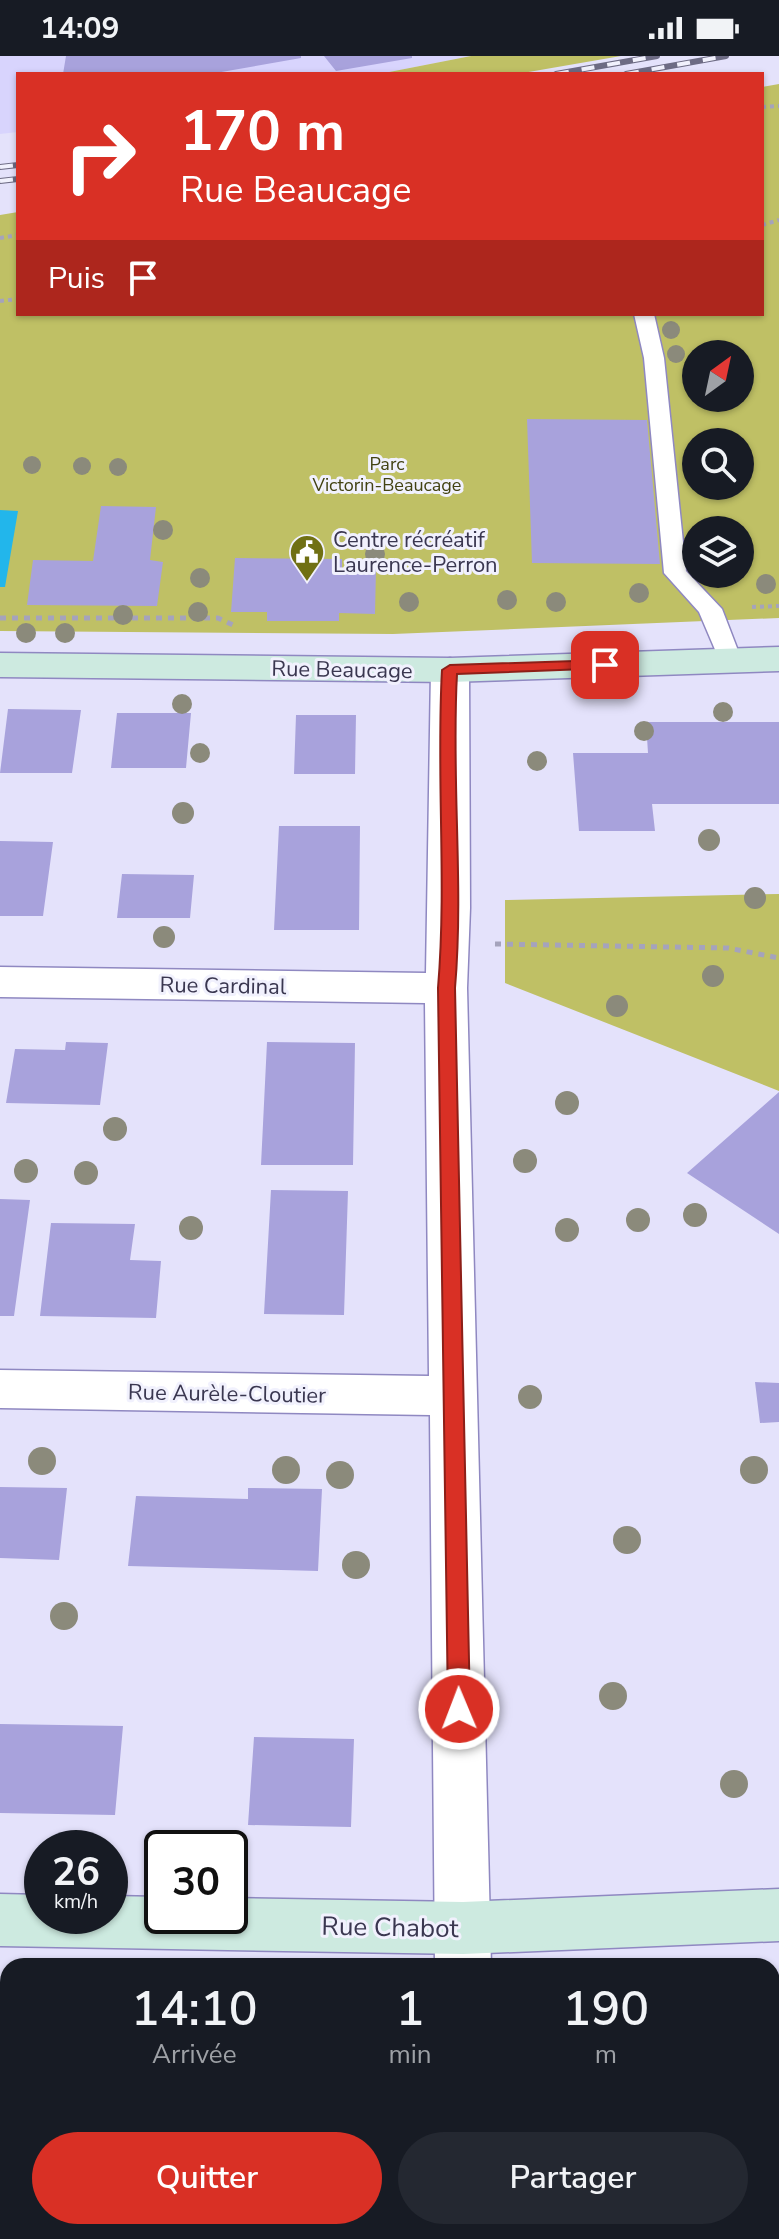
<!DOCTYPE html>
<html lang="fr">
<head>
<meta charset="utf-8">
<style>
  body { margin:0; font-family:"Nunito Sans",sans-serif; background:#242831; color:#f1f3f6; height:100vh; display:flex; flex-direction:column; font-size:30px; white-space:nowrap }
  * { box-sizing:border-box; margin:0 }
  p { font-size:26px; color:#9ea1a6 }
  .icon { flex:none; width:44px; height:44px; fill:none; stroke:currentColor; stroke-width:2; stroke-linecap:round; stroke-linejoin:round }
  .map { position:relative; flex:1; overflow:hidden }
  .sheet { position:absolute; left:0px; top:1902px; width:780px; height:282px; display:flex; flex-direction:column; background:#171b24; border-radius:24px 24px 0 0; box-shadow:0 2px 6px #0004 }
  .sheet>* { flex:none }
  .banner { position:absolute; left:16px; top:16px; width:748px; height:244px; border-radius:0px; box-shadow:0 2px 6px #0004; background:#d93025; color:#fff; overflow:hidden }
  .needle { width:52px; rotate:33deg }
  .controls { position:absolute; left:682px; top:284px; display:grid; gap:16px }
  .controls a { display:grid; place-items:center; width:72px; height:72px; border-radius:50%; background:#171b24; box-shadow:0 2px 6px #0004; font-size:40px }
  .speed { position:absolute; left:24px; top:1774px; display:flex; gap:16px; font-size:40px; font-weight:700; text-align:center }
  .speed>* { display:grid; place-content:center; width:104px; height:104px; border-radius:50%; background:#171b24; box-shadow:0 2px 6px #0004; line-height:1 }
  .speed small { font-size:20px; font-weight:400 }
  .speed .limit { border:4px solid #111; border-radius:12px; background:#fff; color:#111 }
  .pin { position:absolute; display:grid; place-items:center; width:68px; height:68px; color:#fff; margin:-34px; border-radius:16px; box-shadow:0 4px 12px #0006 }
  .me { position:absolute; width:88px; margin:-44px; rotate:359deg; stroke-linejoin:round; filter:drop-shadow(0 0 6px #0008) }
  .turn { display:flex; align-items:center; gap:28px; height:168px; padding:0 32px; font-size:36px }
  .turn .icon { width:104px; height:104px; stroke-width:2.5 }
  .turn b { display:block; font-size:56px; line-height:68px }
  .then { display:flex; align-items:center; height:76px; padding:0 32px; background:#0003; gap:16px; font-size:30px }
  .eta { display:flex; justify-content:space-evenly; align-items:center; height:136px; text-align:center }
  .eta b { font-size:48px; font-weight:600; line-height:56px }
  .primary-button { display:flex; gap:16px; margin-top:auto; padding:16px 32px }
  .primary-button a { flex:1; height:92px; border-radius:48px; background:#d93025; color:#fff; font-size:32px; font-weight:600; line-height:92px; text-align:center }
  .primary-button a+a { background:#242831; color:#f1f3f6 }
  .status { display:flex; justify-content:space-between; align-items:center; height:56px; padding:0 40px; background:#171b24; direction:ltr }
  .status svg { height:22px; fill:currentColor }
  .map>svg:first-child { display:block }
  .built { fill:#d8d4fd }
  .green { fill:#bfc065; fill-rule:evenodd }
  .water { fill:#22b6eb }
  .building { fill:#a8a2dc }
  .lines { fill:none; stroke-linecap:round; stroke-linejoin:round }
  .lane-casing { stroke:#8f88c1; stroke-width:3 }
  .street-casing { stroke:#8f88c1; stroke-width:3 }
  .secondary-casing { stroke:#8f88c1; stroke-width:3 }
  .path-far1 { stroke:#a5a3bc; stroke-width:4; stroke-dasharray:4 4; stroke-linecap:butt }
  .path { stroke:#a5a3bc; stroke-width:5; stroke-dasharray:6 6; stroke-linecap:butt }
  .lane { fill:#fff; fill-rule:evenodd }
  .street { fill:#fff; fill-rule:evenodd }
  .secondary { fill:#cdeae0; fill-rule:evenodd }
  .rail-casing { stroke:#6d6b84; stroke-width:6 }
  .rail { stroke:#f1f1fd; stroke-width:4; stroke-dasharray:13; stroke-linecap:butt }
  .tree { fill:#8b8a7b }
  .route { fill:#d93025; stroke:#8d1f18; stroke-width:2 }
  .labels { text-anchor:middle; stroke-width:6; stroke-linejoin:round; paint-order:stroke }
  .far-park-label { font-size:18px; fill:#424212; stroke:#f1f1fd }
  .poi-label { font-size:22px; fill:#3a3750; stroke:#f1f1fd; text-anchor:start }
  .street-label { font-size:22px; fill:#3a3750; stroke:#f1f1fd }
  .near-street-label { font-size:26px; fill:#3a3750; stroke:#f1f1fd }
</style>
</head>
<body>
<div class="status"><b>14:09</b><svg viewBox="0 0 49 12"><path d="M0 12V9h3v3zM5 12V6h3v6zM10 12V3h3v9zM15 12V0h3v12zM26 1h20v11H26zM47 4h2v5h-2z"/></svg></div>
<div class="map">
<svg width="779" height="2183" viewBox="0 0 779 2183">
  <rect width="100%" height="100%" fill="#e4e2fb"/>
  <path class="built" d="M0 0H471L379 18H18V76L0 78Z
    M779 1943V2183H544V2176H772V1944Z"/>
  <path class="green" d="M471 0H621L517 18H379Z
    M779 28V562L393 578 0 575V159L18 156V258H762V31ZM696 298H740V342H696ZM696 386H740V430H696ZM696 474H740V518H696Z
    M779 838V1035L505 927V844Z"/>
  <path class="water" d="M0 454 18 455 5 531H0Z"/>
  <path class="building" d="M66 0H301V2L210 18H63Z
    M324 0H412V2L336 15Z
    M527 363 647 364 660 508 532 507Z
    M101 450 156 451 150 504 163 506 157 550 27 549 33 504 93 505Z
    M235 502 342 503V512L376 513 375 558 339 557V565H267V556H231Z
    M8 653 81 654 72 717H0Z
    M117 657H191L186 712H111Z
    M296 659H356L355 718H294Z
    M646 666H779V748H652L655 775H579L573 697H648Z
    M279 770H360L359 874H274Z
    M0 785 53 786 43 860H0Z
    M122 818 194 819 190 862H117Z
    M66 986 108 987 100 1049 6 1047 15 993 65 994Z
    M267 986 355 987 353 1109H261Z
    M779 1036V1178L687 1117Z
    M271 1134 348 1135 344 1259 264 1258Z
    M0 1143 30 1144 14 1260H0Z
    M51 1167 135 1168 130 1204 161 1205 156 1262 40 1260Z
    M755 1326 779 1327V1366L760 1367Z
    M0 1431 67 1432 59 1504 0 1502Z
    M248 1432 322 1433 318 1515 128 1510 136 1440 248 1443Z
    M0 1668 123 1670 115 1759 0 1757Z
    M254 1681 354 1683 351 1771 248 1769Z
    M0 1972H8V2120H0Z
    M226 2176H311L310 2183H226Z"/>
  <g class="lines">
    <g class="lane-casing">
      <path id="lane" d="M634 258H654L664 302 686 515 722 553 742 605 738 610H722L699 556 664 517 644 302Z"/>
    </g>
    <g class="street-casing">
      <path id="street" d="M450 602 463 606 469 614 470 852 467 932 491 1910H435L430 1359 0 1352V1314L429 1320 425 947 0 941V911L426 917 431 614 437 606Z
        M432 2176H492V2183H432Z"/>
    </g>
    <g class="secondary-casing">
      <path id="secondary" d="M779 591V615L450 626 0 621V597L450 602Z
        M779 1833V1885L463 1898 0 1890V1838L42 1839V1860H110V1840L162 1841V1860H230V1842L463 1846Z"/>
    </g>
    <path class="path-far1" d="M762 51 779 50
      M762 169 779 164
      M0 182 18 179
      M0 245 18 243
      M752 551 779 550"/>
    <path class="path" d="M0 562H218L233 569
      M495 888 728 892 779 902"/>
    <use href="#lane" class="lane"/>
    <use href="#street" class="street"/>
    <use href="#secondary" class="secondary"/>
    <g class="rail-casing">
      <path id="rail" d="M556 18 657 0
        M626 18 726 0
        M0 111 18 109
        M0 125 18 123"/>
    </g>
    <use href="#rail" class="rail"/>
  </g>
  <g class="tree">
    <circle cx="671" cy="274" r="9"/>
    <circle cx="676" cy="298" r="9"/>
    <circle cx="32" cy="409" r="9"/>
    <circle cx="82" cy="410" r="9"/>
    <circle cx="118" cy="411" r="9"/>
    <circle cx="163" cy="474" r="10"/>
    <circle cx="375" cy="498" r="10"/>
    <circle cx="200" cy="522" r="10"/>
    <circle cx="766" cy="528" r="10"/>
    <circle cx="639" cy="537" r="10"/>
    <circle cx="507" cy="544" r="10"/>
    <circle cx="409" cy="546" r="10"/>
    <circle cx="556" cy="546" r="10"/>
    <circle cx="198" cy="556" r="10"/>
    <circle cx="123" cy="559" r="10"/>
    <circle cx="26" cy="577" r="10"/>
    <circle cx="65" cy="577" r="10"/>
    <circle cx="182" cy="648" r="10"/>
    <circle cx="723" cy="656" r="10"/>
    <circle cx="644" cy="675" r="10"/>
    <circle cx="200" cy="697" r="10"/>
    <circle cx="537" cy="705" r="10"/>
    <circle cx="183" cy="757" r="11"/>
    <circle cx="709" cy="784" r="11"/>
    <circle cx="755" cy="842" r="11"/>
    <circle cx="164" cy="881" r="11"/>
    <circle cx="713" cy="920" r="11"/>
    <circle cx="617" cy="950" r="11"/>
    <circle cx="567" cy="1047" r="12"/>
    <circle cx="115" cy="1073" r="12"/>
    <circle cx="525" cy="1105" r="12"/>
    <circle cx="26" cy="1115" r="12"/>
    <circle cx="86" cy="1117" r="12"/>
    <circle cx="695" cy="1159" r="12"/>
    <circle cx="638" cy="1164" r="12"/>
    <circle cx="191" cy="1172" r="12"/>
    <circle cx="567" cy="1174" r="12"/>
    <circle cx="530" cy="1341" r="12"/>
    <circle cx="42" cy="1405" r="14"/>
    <circle cx="286" cy="1414" r="14"/>
    <circle cx="754" cy="1414" r="14"/>
    <circle cx="340" cy="1419" r="14"/>
    <circle cx="627" cy="1484" r="14"/>
    <circle cx="356" cy="1509" r="14"/>
    <circle cx="64" cy="1560" r="14"/>
    <circle cx="613" cy="1640" r="14"/>
    <circle cx="734" cy="1728" r="14"/>
  </g>
  <path class="route" d="M605 604 611 605V612L457 618C451 723 464 827 455 932L470 1653 467 1660 459 1663 451 1660 448 1653 438 932C447 826 436 719 442 614L450 609Z"/>
  <defs>
    <g id="civic-pin" transform="scale(1.8)"><path d="M0 17L-7.5 6A9.5 9.5 0 1 1 7.5 6Z" fill="#707013" stroke="#f1f1fd"/><path d="M-.6-6.5H3V-4.5H.6V-3L4-1V1h2V6H-6V1h2V-1L-.6-3ZM-1.2 2.5V6h2.4V2.5Z" fill="#fff"/></g>
  </defs>
  <g fill-rule="evenodd">
    <use href="#civic-pin" x="307" y="496"/>
  </g>
  <g class="labels">
    <g class="far-park-label">
      <text x="387" y="414">Parc<tspan x="387" dy="21">Victorin-Beaucage</tspan></text>
    </g>
    <g class="poi-label">
      <text x="333" y="491">Centre récréatif<tspan x="333" dy="25">Laurence-Perron</tspan></text>
    </g>
    <g class="street-label">
      <text transform="translate(342 613) rotate(1)" y="8">Rue Beaucage</text>
      <text transform="translate(223 929) rotate(1)" y="8">Rue Cardinal</text>
      <text transform="translate(227 1337) rotate(1)" y="8">Rue Aurèle-Cloutier</text>
    </g>
    <g class="near-street-label">
      <text transform="translate(390 1871) rotate(1)" y="9">Rue Chabot</text>
    </g>
  </g>
</svg>
<div class="controls">
<a><svg class="needle" viewBox="-14 -14 28 28"><path d="M0-13l5 13h-10z" fill="#e53935"/><path d="M0 13l5-13h-10z" fill="#9ea1a6"/></svg></a>
<a><svg class="icon" aria-label="search" viewBox="0 0 24 24"><circle cx="10" cy="10" r="6"/><path d="M15 15l6 6"/></svg></a>
<a><svg class="icon" aria-label="layers" viewBox="0 0 24 24"><path d="M12 4l9 5-9 5-9-5zM3 14l9 5 9-5"/></svg></a>
</div>
<div class="speed"><div>26<small>km/h</small></div><div class="limit">30</div></div>
<div class="pin" style="left:605px;top:609px;background:#d93025"><svg class="icon" aria-label="arrive" viewBox="0 0 24 24"><path d="M6 21V4h12l-3 4 3 4H6"/></svg></div>
<svg class="me" style="left:459px;top:1653px" viewBox="-20 -20 40 40"><circle r="17" fill="#d93025" stroke="#fff" stroke-width="3"/><path d="M0-11L8 9 0 5-8 9z" fill="#fff"/></svg>
<div class="banner">
<div class="turn"><svg class="icon" aria-label="right" viewBox="0 0 24 24"><path d="M7 20v-9h11M14 6l5 5-5 5"/></svg><div><b>170 m</b>Rue Beaucage</div></div>
<div class="then">Puis<svg class="icon" aria-label="arrive" viewBox="0 0 24 24"><path d="M6 21V4h12l-3 4 3 4H6"/></svg></div>
</div>
<section class="sheet">
<div class="eta">
<div><b>14:10</b><p>Arrivée</p></div>
<div><b>1</b><p>min</p></div>
<div><b>190</b><p>m</p></div>
</div>
<div class="primary-button"><a>Quitter</a><a>Partager</a></div>
</section>
</div>
</body>
</html>
